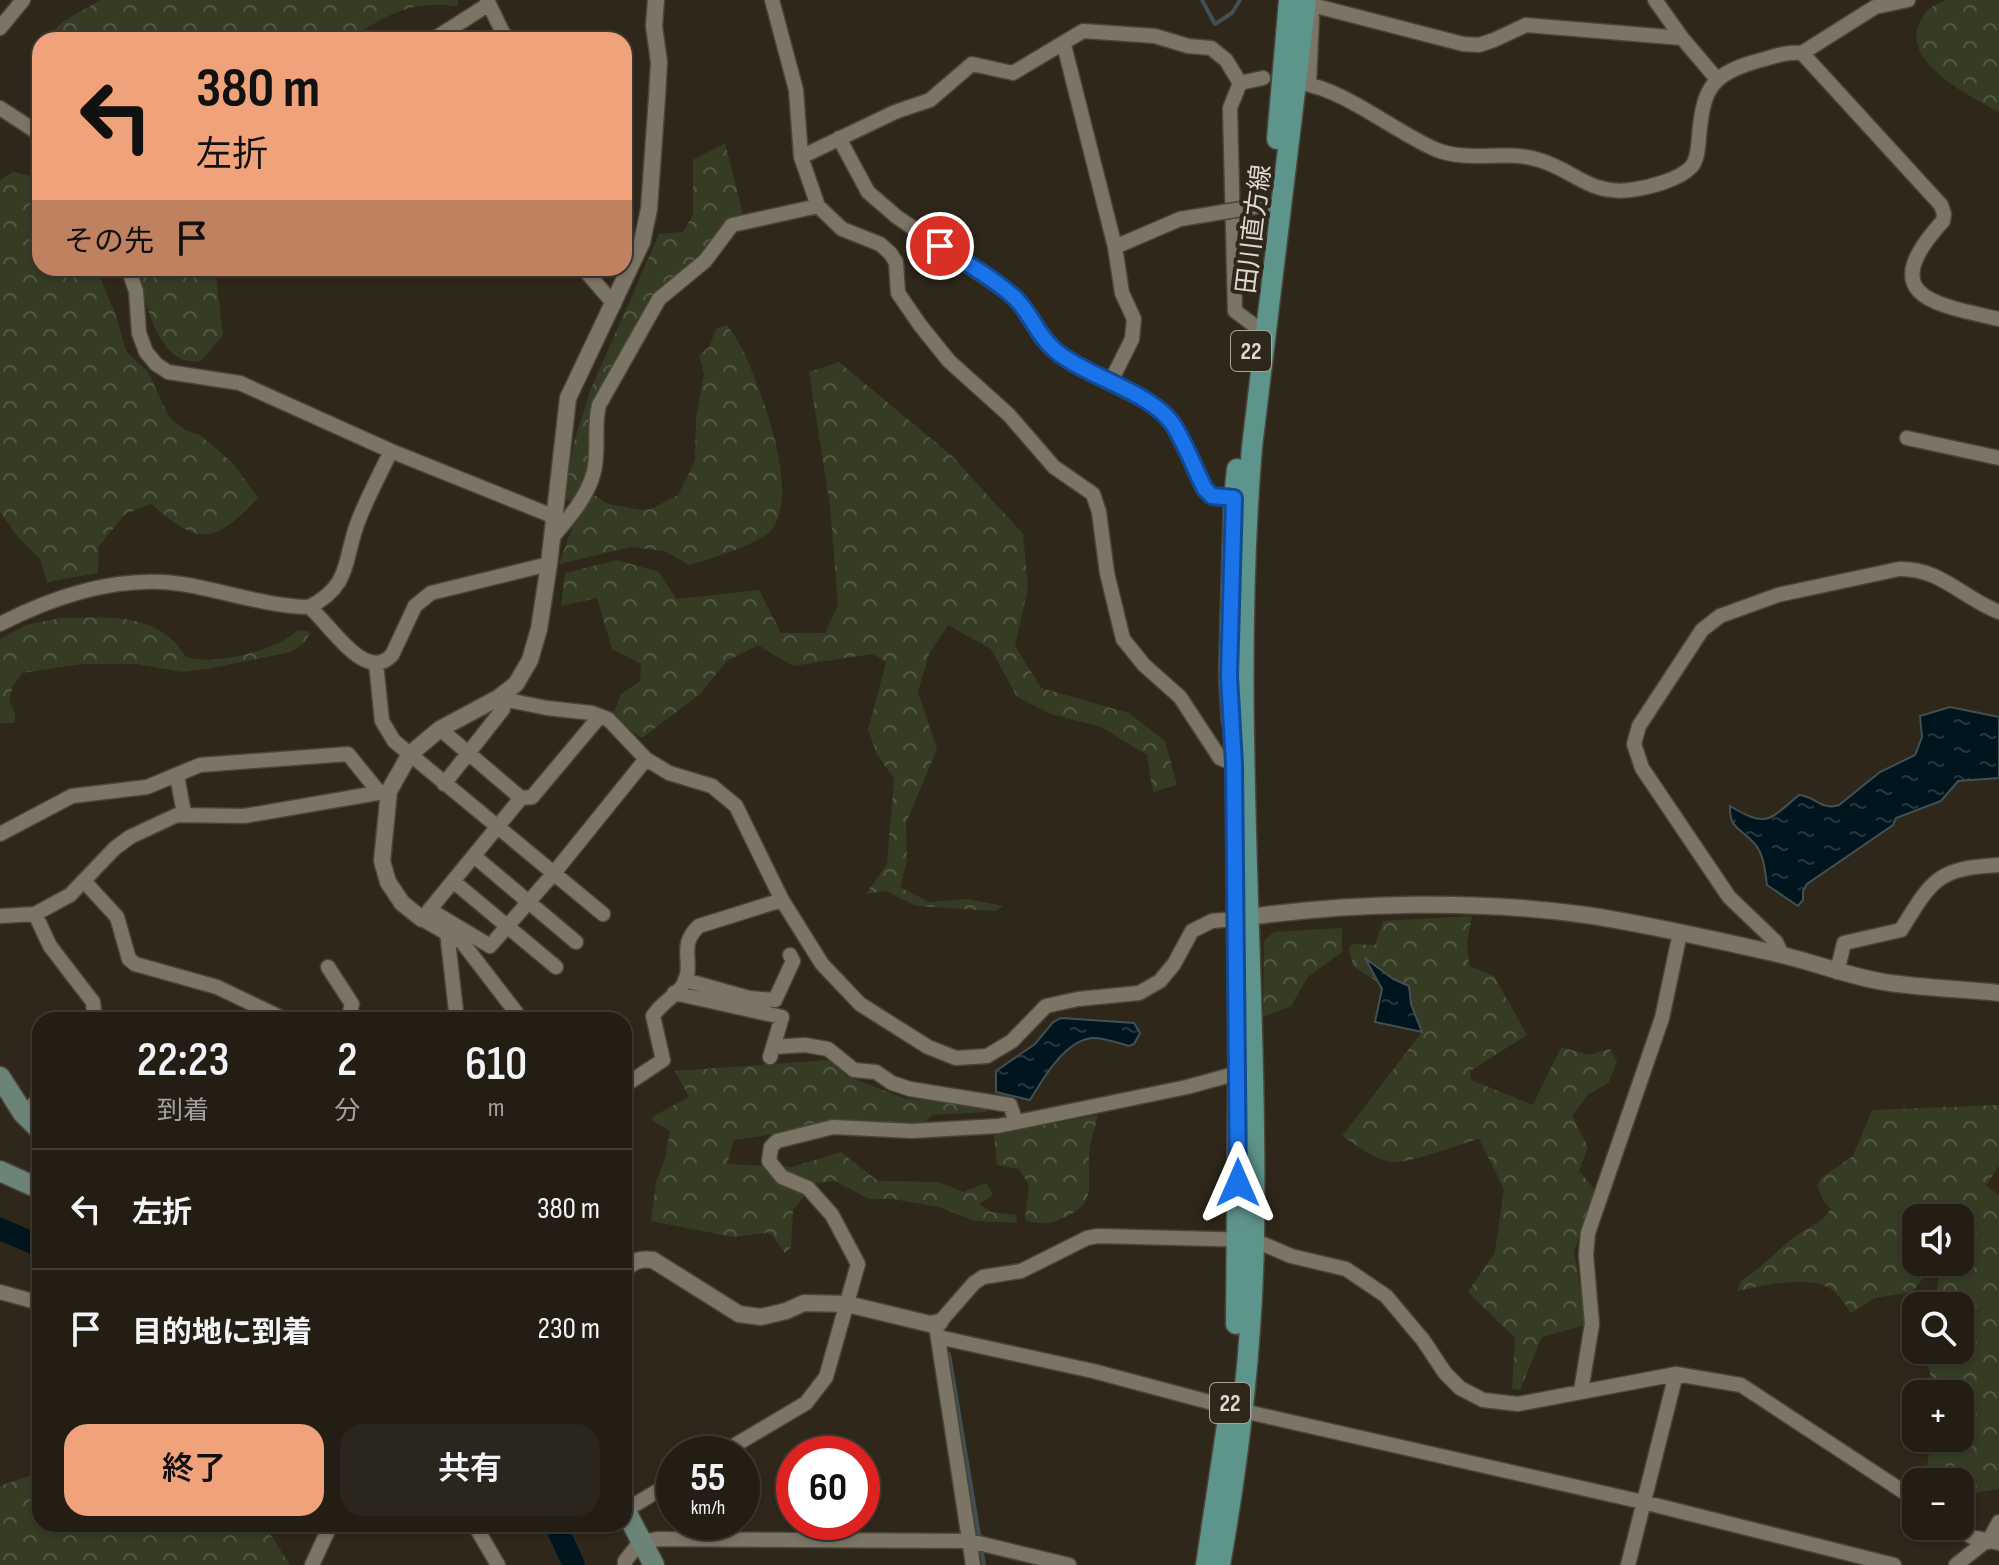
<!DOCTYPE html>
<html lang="ja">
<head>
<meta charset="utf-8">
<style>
  body { margin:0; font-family:"Sofia Sans Condensed","Noto Sans JP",sans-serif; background:#2b261d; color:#f1f3f6; height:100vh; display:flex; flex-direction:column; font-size:30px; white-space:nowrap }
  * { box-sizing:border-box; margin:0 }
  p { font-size:26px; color:#a3a2a0 }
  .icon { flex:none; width:44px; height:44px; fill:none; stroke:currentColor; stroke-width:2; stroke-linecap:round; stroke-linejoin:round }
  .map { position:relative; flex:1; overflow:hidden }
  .details { position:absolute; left:32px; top:1012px; width:600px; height:520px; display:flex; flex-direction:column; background:#231d14; border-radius:24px; box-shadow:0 2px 6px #0004,0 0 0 2px #403b34 }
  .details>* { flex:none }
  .hud { position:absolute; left:32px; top:32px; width:600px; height:244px; border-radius:24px; box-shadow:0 2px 6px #0004,0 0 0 2px #403b34; background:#f0a27a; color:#111; overflow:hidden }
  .controls { position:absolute; left:1902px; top:1204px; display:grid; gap:16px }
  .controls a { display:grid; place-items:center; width:72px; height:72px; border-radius:16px; background:#231d14; box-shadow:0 2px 6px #0004,0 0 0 2px #403b34; font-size:40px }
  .speed { position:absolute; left:656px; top:1436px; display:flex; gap:16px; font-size:40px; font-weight:700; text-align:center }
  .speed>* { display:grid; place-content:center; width:104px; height:104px; border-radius:50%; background:#231d14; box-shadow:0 2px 6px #0004,0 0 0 2px #403b34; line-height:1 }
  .speed small { font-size:20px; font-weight:400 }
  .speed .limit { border:12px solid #d22; background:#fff; color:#111 }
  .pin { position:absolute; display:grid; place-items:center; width:68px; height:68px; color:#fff; margin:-34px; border:4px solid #fff; border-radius:50%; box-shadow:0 2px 8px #0007 }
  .me { position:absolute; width:88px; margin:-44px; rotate:0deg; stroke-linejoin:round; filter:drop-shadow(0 0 6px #0008) }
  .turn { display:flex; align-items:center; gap:28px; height:168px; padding:0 32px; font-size:36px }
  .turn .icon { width:104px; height:104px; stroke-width:2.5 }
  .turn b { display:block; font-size:56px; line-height:68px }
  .then { display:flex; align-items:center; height:76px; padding:0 32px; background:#0003; gap:16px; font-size:30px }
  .eta { display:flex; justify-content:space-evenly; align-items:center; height:136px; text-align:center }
  .eta b { font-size:48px; font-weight:600; line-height:56px }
  .button { display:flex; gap:16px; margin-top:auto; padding:16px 32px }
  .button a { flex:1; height:92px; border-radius:24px; background:#f0a27a; color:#111; font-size:32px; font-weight:600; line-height:92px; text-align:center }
  .button a+a { background:#2b261d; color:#f1f3f6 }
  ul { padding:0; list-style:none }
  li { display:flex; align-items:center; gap:24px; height:120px; padding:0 32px; border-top:2px solid #403b34 }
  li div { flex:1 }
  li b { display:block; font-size:30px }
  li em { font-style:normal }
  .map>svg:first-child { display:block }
  .forest { fill:url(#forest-crowns) }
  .water { fill:url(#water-ripples); stroke:#425053; stroke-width:2 }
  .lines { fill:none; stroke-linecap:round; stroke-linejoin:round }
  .stream { stroke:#425053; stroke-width:4 }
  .river { stroke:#00151e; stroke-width:22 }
  .minor-casing { stroke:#4a443a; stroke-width:17 }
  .tertiary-casing { stroke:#4a443a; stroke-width:19 }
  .secondary-casing { stroke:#4a443a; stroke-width:23 }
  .primary-casing { stroke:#4a443a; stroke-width:23 }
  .minor { stroke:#7c7464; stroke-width:14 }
  .tertiary { stroke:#7c7464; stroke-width:16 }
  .secondary { stroke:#6c8478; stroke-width:20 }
  .primary { stroke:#5d948c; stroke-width:20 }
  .minor-bridge-casing { stroke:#4a443a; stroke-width:17; stroke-linecap:butt }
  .minor-bridge { stroke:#7c7464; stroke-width:14 }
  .route-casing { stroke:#114b97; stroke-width:20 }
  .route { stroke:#1a73e8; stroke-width:14 }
  .labels { text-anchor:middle; stroke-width:8; stroke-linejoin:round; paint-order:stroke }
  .shield { fill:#2f271a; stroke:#a9a499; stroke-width:2 }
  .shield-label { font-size:24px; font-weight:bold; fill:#ddd9d0 }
  .street-label { font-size:26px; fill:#ddd9d0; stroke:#2f271a }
</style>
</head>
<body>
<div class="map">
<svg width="1999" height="1565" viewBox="0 0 1999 1565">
  <defs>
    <pattern id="forest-crowns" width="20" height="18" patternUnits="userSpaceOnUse" patternTransform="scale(2)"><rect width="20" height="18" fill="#363b24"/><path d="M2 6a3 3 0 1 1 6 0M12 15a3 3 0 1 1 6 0" fill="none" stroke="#535743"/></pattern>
    <pattern id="water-ripples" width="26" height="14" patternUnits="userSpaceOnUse" patternTransform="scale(2)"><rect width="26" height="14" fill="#00151e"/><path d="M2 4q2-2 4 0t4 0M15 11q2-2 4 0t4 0" fill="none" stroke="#25363e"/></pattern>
  </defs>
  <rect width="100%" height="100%" fill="#2f271a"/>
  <path class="forest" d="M101 0H458V6C406 0 388 16 346 40H46C61 18 80 13 101 0Z
    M1946 0H1999V112C1971 97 1902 63 1919 24 1925 10 1933 5 1946 0Z
    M40 51V115C24 100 34 69 40 51Z
    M725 143 744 218 697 263 655 296 596 405 590 471 573 503 564 499 574 442 590 391 659 234 683 232 693 215V160Z
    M13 172 31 176 40 185V268H96L116 316 126 351 148 372 169 417 185 430 200 435 233 463 258 498C214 544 201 547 151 504L125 514 99 546 98 573 47 582 40 559 18 537 0 512V180Z
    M138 268H215L223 335 200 362C195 361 186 361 181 359 152 343 145 297 138 268Z
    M727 325C734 335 742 346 746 357 763 396 799 490 773 528 762 544 709 559 690 565L664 551 631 547 559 564 580 506 587 495 596 496 608 504 642 510 651 509 678 495 695 461 696 417 704 374 699 355 709 347 716 329Z
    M839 362 952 456 1023 534 1028 588 1015 646 1041 688 1129 713 1165 741 1177 785 1153 792 1147 755 1101 727 1051 714 1017 697 991 649 948 625 929 654 918 692 937 749 906 823 907 861 900 887 929 902 968 899 1003 906 996 911 916 906 886 891 866 894 887 864 894 779 877 754 868 730 886 662 873 654 793 666 758 645 727 661 699 695 642 738 624 726 614 712 621 694 640 681 641 664 612 649 597 598 561 606 565 573 617 560 659 572 676 599 759 590 781 633H825L838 605 830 506 809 372Z
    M61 618C108 618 158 611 186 657 214 666 276 651 298 630L311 632 303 644 291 652 212 668 182 672 136 664H82L22 673 13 685 9 701 15 713V723H0V639L26 625Z
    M1472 916 1467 942 1469 966 1494 976 1527 1035 1470 1071 1471 1080 1533 1105 1561 1047 1589 1055 1610 1049 1617 1061 1609 1082 1588 1095 1572 1116 1588 1147 1579 1171 1596 1191 1574 1251 1586 1325 1542 1337 1520 1390 1512 1389 1515 1338 1468 1292 1495 1252 1504 1189 1479 1139C1458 1144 1413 1163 1393 1162 1375 1160 1356 1145 1342 1136L1422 1032 1411 1004 1409 986 1393 979 1367 959 1379 983 1353 966 1349 949 1352 944 1375 945 1383 921Z
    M1342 928V952L1308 977 1291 1006 1263 1017 1264 941 1274 932Z
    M829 1060 849 1077 906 1099 987 1104V1112L932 1115 920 1127 854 1122 734 1140 727 1164 792 1167 841 1152 878 1181 939 1182 963 1192 986 1183 993 1195 979 1204 991 1212 1016 1215 1017 1223 975 1221 939 1207 893 1199H869L835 1181 815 1183 793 1210 791 1247 785 1253 771 1234 766 1233 733 1237 651 1221 656 1182 665 1159 670 1131 652 1120 654 1116 689 1097 675 1071Z
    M1999 1105V1166L1986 1186 1999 1195V1489L1960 1495V1482H1935L1925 1474 1933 1438H1960V1394H1935L1925 1353 1926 1350H1960V1306H1936C1936 1291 1940 1277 1938 1262H1960V1218H1916V1262H1928L1924 1277 1912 1292 1875 1298 1851 1313C1845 1305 1839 1294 1831 1289 1808 1274 1763 1286 1738 1291L1740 1282C1759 1269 1773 1255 1790 1240 1803 1229 1822 1224 1831 1209L1824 1202 1817 1186 1822 1177 1853 1156 1872 1110Z
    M1098 1115C1095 1129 1089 1144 1089 1158 1087 1188 1098 1204 1061 1219 1049 1224 1037 1225 1025 1220L1029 1185 1019 1169 997 1165 994 1135Z
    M40 1472V1524H264L290 1565H0V1486Z"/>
  <path class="water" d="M1950 707 1999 717V778L1958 781 1941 801 1896 818 1893 825 1807 884 1803 891V900L1798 906 1767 885C1765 870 1764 853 1753 842 1740 828 1729 828 1730 806 1767 828 1768 821 1799 795 1815 796 1822 811 1839 805L1880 772 1915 755 1922 737 1920 716Z
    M1365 958 1393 979 1409 986 1411 1004 1422 1032 1375 1022 1382 989Z
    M1061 1018 1134 1023 1140 1033 1134 1044 1129 1046C1118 1043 1103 1037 1092 1038 1064 1041 1043 1079 1030 1100L996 1092V1071L1035 1044 1053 1022Z"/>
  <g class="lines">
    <path class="stream" d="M1202 0 1215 24 1232 13 1240 0
      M949 1354 984 1565"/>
    <path class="river" d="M0 1229 40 1246
      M555 1524 574 1565"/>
    <g class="minor-casing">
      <path id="minor" d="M487 0 503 33 510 40
        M772 0 796 90 801 157 818 206 842 229 880 244 890 253 896 262 898 293 920 325 949 361 1009 415 1054 467 1093 494 1099 512 1107 573 1123 639 1144 665 1180 697 1220 758 1234 764
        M1655 0 1682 38 1716 78
        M1312 5 1463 44 1479 45 1494 40 1526 25 1682 38
        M0 28 23 0
        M429 40 434 39 489 4
        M1064 45 1115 247 1122 293 1134 319 1132 339 1110 383
        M1802 53 1941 205 1944 214 1943 221C1875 295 1931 304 1999 319
        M1240 83 1230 108 1235 311 1255 326
        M1300 83C1345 89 1396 133 1437 150 1470 163 1506 149 1539 160 1574 170 1589 195 1630 190 1647 188 1680 180 1692 166 1698 158 1698 147 1699 137 1703 92 1709 75 1754 62 1770 58 1786 51 1802 53L1875 7 1908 0
        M1309 84 1312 17
        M0 108 40 134
        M839 138 868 192 897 217 1004 290 1017 300 1042 339 1074 365 1149 403 1161 412 1172 423 1205 489 1212 496 1234 498
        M801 157 895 112 930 100 972 64 1013 73 1083 31 1155 36 1188 46 1211 48 1226 60 1240 83 1263 78
        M1242 209 1272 204
        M1115 247 1180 219 1223 212
        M128 268 136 291 139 333 146 352 156 364 168 372 240 383 391 451 555 517
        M583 268 614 304
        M1907 438 1999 458
        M551 539C567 520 586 499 593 475 600 453 593 428 599 405L659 299 705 261 732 225 818 206
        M309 607C353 585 343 558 359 519 368 496 380 474 391 451
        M0 624C55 596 120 575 182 584 225 591 265 606 309 607 329 622 364 684 392 655L415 606 431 593 549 564
        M376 664 382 721 394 741 603 914
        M498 698 547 708 592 713 608 719 646 759 669 773 712 786 736 806 782 900 822 964 860 1004 928 1047 956 1058 987 1056 1012 1041 1046 1006 1078 999 1139 993 1160 981 1174 964 1192 931 1212 921 1235 919
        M440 729 521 798
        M177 776 184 813
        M444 784 503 709
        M0 834 72 796 147 787 200 765 348 754 378 791
        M474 856 576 942
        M84 881 117 917 129 959 135 964 217 987 286 1020
        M453 881 556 967
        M430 910 490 946 554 873 646 759
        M35 914 50 946 93 1002 95 1020
        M0 916 35 914 70 895 115 848 130 837 177 815 244 816 389 791
        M447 932 457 1020
        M1782 955 1776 942 1729 897 1642 768 1634 744 1639 726 1702 630 1720 616 1778 595 1899 569C1941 568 1962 598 1999 612
        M328 967 352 1004 348 1020
        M1837 972 1844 943 1901 930C1932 880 1937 868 1999 865
        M685 980 749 998 775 1000 793 961 790 955
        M674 993 782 1017 770 1057
        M522 1020 462 942 422 919 521 798 532 797 600 716
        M773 1047 805 1045 828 1049 854 1070 876 1072 892 1083 910 1089 1010 1105 1016 1122
        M624 1086 663 1060 653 1016C661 1003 677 995 683 985 696 963 676 947 699 926L782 900
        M23 1113 40 1099
        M0 1292 40 1303
        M940 1322 974 1283 983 1277 1021 1271 1087 1238 1098 1236 1254 1240 1291 1256 1346 1269 1386 1296 1423 1340 1445 1373 1460 1388 1483 1400 1518 1404 1676 1374 1741 1385 1916 1500
        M937 1332 973 1565
        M938 1337 1093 1371 1243 1411 1643 1502 1894 1565
        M1581 1391 1592 1324 1586 1255 1588 1233 1662 1018 1680 933
        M720 1454 806 1403 826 1377 858 1264 832 1215 808 1188 782 1177 769 1161 771 1147 777 1141 833 1127 912 1131 998 1126 1187 1087 1238 1073
        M626 1510 674 1481
        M474 1524 498 1565
        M1956 1526 1972 1537 1999 1543
        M1988 1542 1999 1522
        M312 1565 331 1524
        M625 1565V1561L640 1542 659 1539 970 1541 1069 1565
        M1628 1565 1676 1374
        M1956 1565 1986 1541"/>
    </g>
    <g class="tertiary-casing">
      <path id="tertiary" d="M422 919 402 903 388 882 382 861 389 791 410 754 440 729 498 698 516 684 530 660 539 629 549 564 568 398 642 242 649 209 657 97 659 62 654 26 656 0
        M1235 919C1350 902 1478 899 1593 916 1655 926 1717 940 1778 954 1814 962 1847 976 1884 982 1922 988 1961 989 1999 993
        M624 1270C633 1261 640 1258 653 1260L739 1314 761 1317 786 1311 804 1303 847 1304 930 1324 940 1322"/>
    </g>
    <g class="secondary-casing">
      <path id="secondary" d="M0 1077 23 1113 40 1130
        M0 1171 40 1189
        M624 1508 654 1565"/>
    </g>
    <g class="primary-casing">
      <path id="primary" d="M1277 139 1289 0
        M1232 721 1229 676 1234 498 1237 469
        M1236 1324 1238 1085
        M1206 1565 1229 1412
        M1220 1565C1239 1458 1252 1349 1254 1240 1258 976 1230 710 1252 447L1306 0"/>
    </g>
    <use href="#minor" class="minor"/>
    <use href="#tertiary" class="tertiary"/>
    <use href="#secondary" class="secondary"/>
    <use href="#primary" class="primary"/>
    <g class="minor-bridge-casing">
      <path id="minor-bridge" d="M1223 212 1242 209"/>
    </g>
    <use href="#minor-bridge" class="minor-bridge"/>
  </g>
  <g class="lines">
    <g class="route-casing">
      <path id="route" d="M940 246C965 263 994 278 1016 299 1032 315 1038 337 1057 352 1088 377 1150 392 1172 423 1185 442 1194 468 1205 489L1212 496 1234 498 1229 676 1234 764 1238 1183"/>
    </g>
    <use href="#route" class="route"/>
  </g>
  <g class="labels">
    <g class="shield">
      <rect x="1231" y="331" width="40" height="40" rx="6"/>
      <rect x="1210" y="1383" width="40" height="40" rx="6"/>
    </g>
    <g class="shield-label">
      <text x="1251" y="359">22</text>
      <text x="1230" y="1411">22</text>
    </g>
    <g class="street-label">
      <text transform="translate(1253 229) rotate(-83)" y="9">田川直方線</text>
    </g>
  </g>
</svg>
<div class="controls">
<a><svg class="icon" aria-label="sound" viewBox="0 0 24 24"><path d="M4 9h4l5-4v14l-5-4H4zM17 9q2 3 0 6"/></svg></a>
<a><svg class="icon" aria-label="search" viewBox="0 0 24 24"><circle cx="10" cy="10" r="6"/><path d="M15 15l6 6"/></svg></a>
<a>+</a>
<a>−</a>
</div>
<div class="speed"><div>55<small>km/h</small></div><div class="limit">60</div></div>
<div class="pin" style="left:940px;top:246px;background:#d93025"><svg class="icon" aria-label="arrive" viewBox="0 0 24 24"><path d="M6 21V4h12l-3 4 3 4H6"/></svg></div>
<svg class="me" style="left:1238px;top:1183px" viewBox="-20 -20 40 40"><path d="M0-17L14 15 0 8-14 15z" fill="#1a73e8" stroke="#fff" stroke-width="4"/></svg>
<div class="hud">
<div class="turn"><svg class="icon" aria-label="left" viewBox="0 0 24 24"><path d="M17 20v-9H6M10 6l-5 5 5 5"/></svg><div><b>380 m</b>左折</div></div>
<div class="then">その先<svg class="icon" aria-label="arrive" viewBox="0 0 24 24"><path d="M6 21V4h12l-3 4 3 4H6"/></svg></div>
</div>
<section class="details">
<div class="eta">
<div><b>22:23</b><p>到着</p></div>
<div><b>2</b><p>分</p></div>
<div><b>610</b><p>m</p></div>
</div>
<ul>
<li><svg class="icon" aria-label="left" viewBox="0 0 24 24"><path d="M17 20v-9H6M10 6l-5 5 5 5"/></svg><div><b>左折</b></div><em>380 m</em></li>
<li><svg class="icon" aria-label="arrive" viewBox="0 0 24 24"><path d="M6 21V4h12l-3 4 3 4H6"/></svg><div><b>目的地に到着</b></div><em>230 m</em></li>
</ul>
<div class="button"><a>終了</a><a>共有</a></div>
</section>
</div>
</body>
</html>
